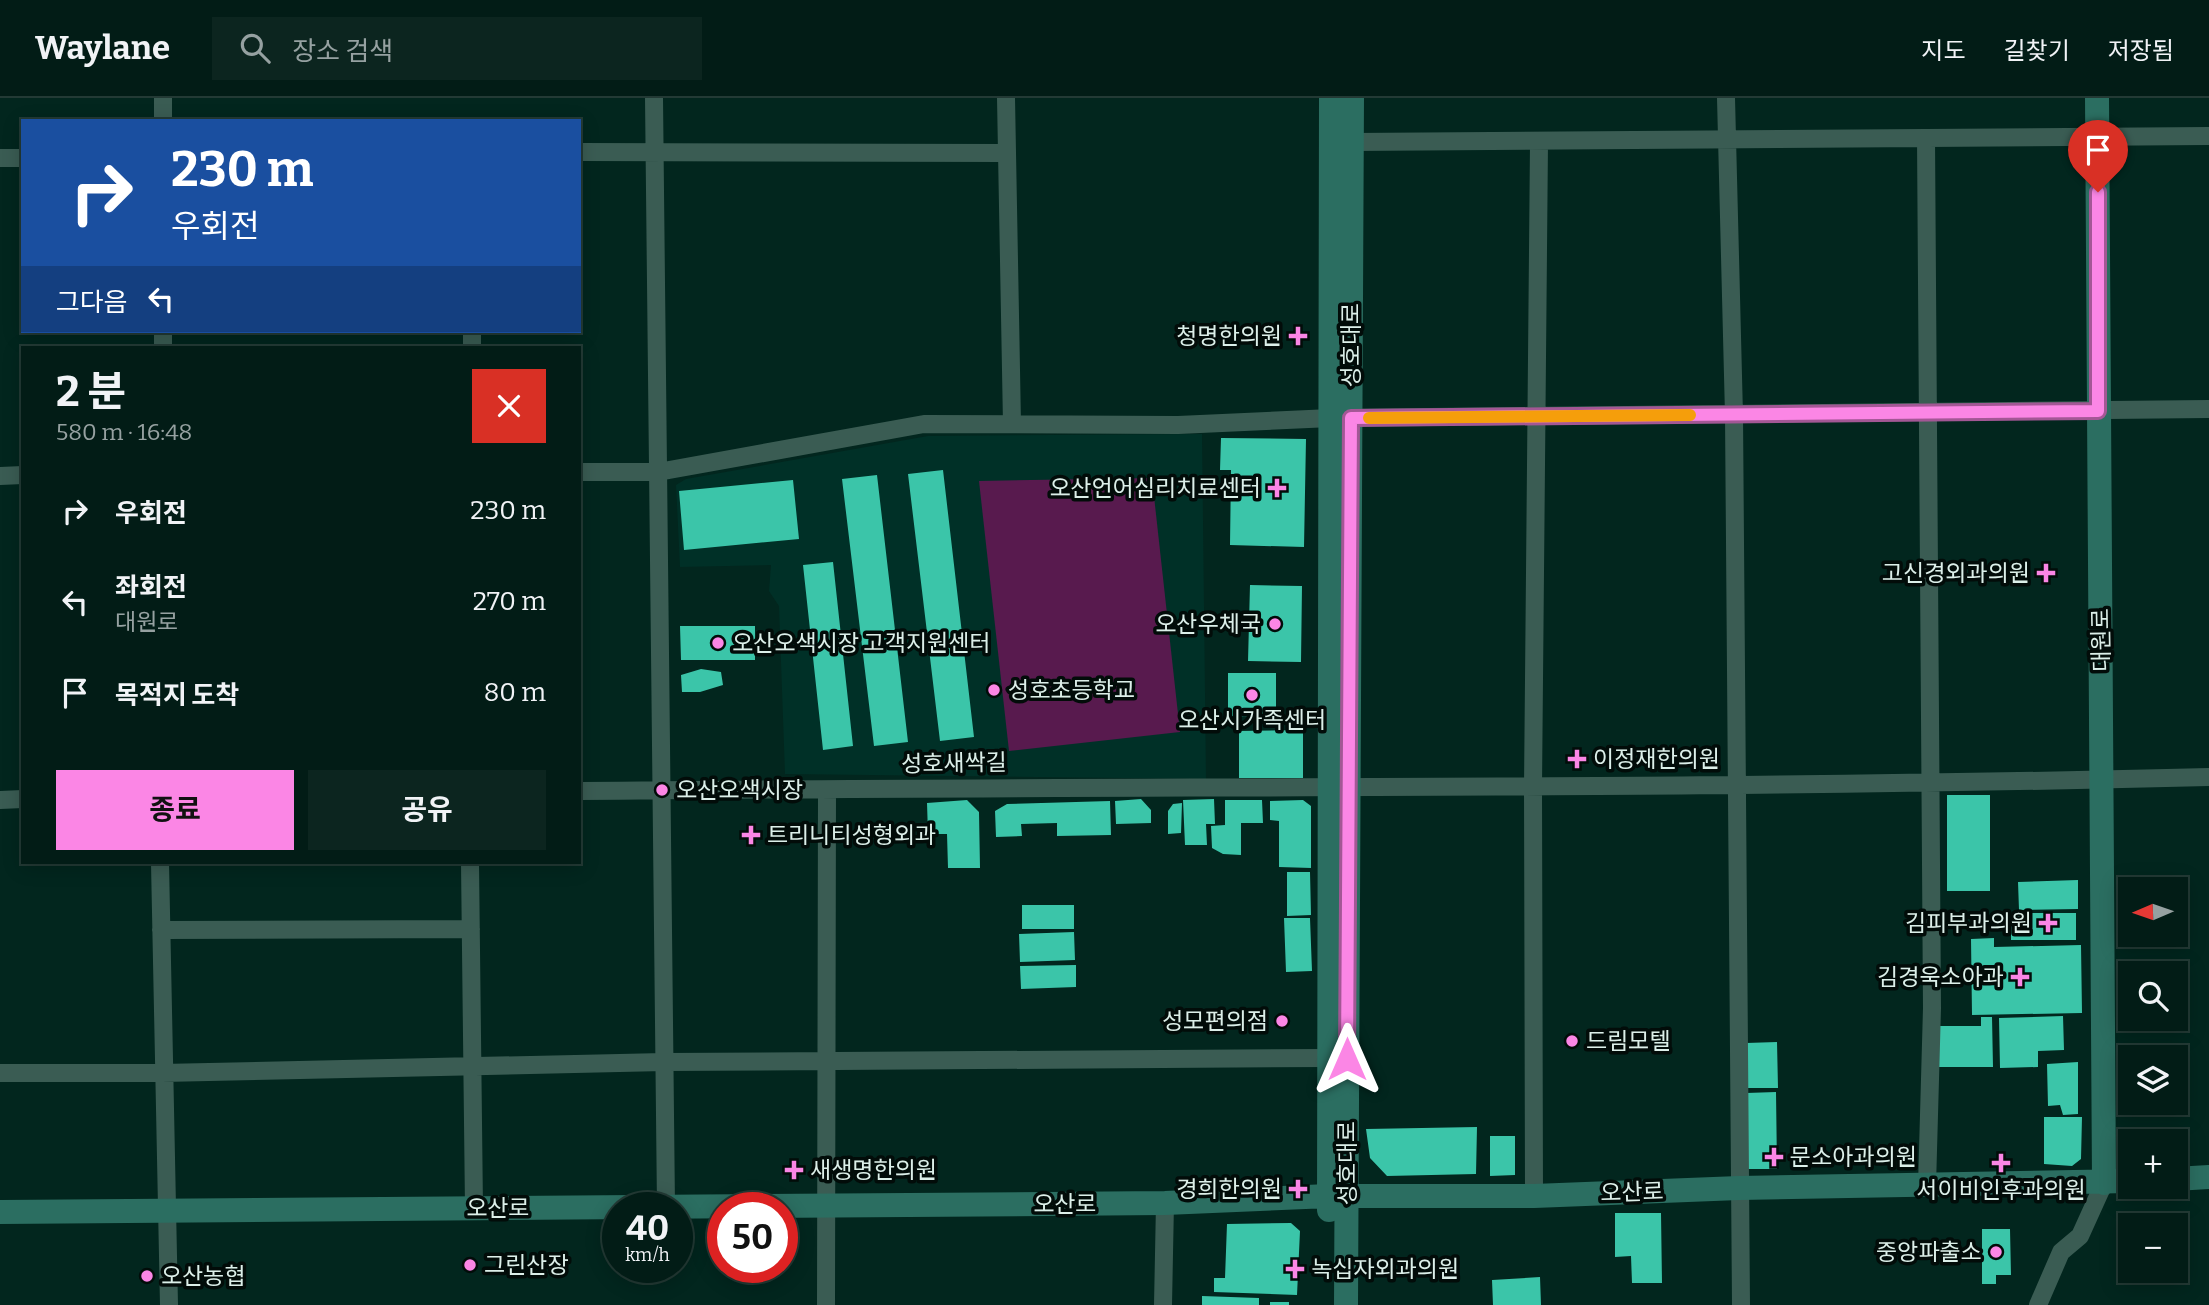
<!DOCTYPE html>
<html lang="ko">
<head>
<meta charset="utf-8">
<style>
  body { margin:0; font-family:Bitter,"Noto Sans KR",serif; background:#0c251f; color:#f1f3f6; height:100vh; display:flex; flex-direction:column; font-size:26px; white-space:nowrap }
  * { box-sizing:border-box; margin:0 }
  p { font-size:23px; color:#96a1a1 }
  .icon { flex:none; width:38px; height:38px; fill:none; stroke:currentColor; stroke-width:2; stroke-linecap:round; stroke-linejoin:round }
  .map { position:relative; flex:1; overflow:hidden }
  .panel { position:absolute; left:21px; top:248px; width:560px; height:518px; display:flex; flex-direction:column; background:#021c16; border-radius:0px; box-shadow:0 4px 18px #0003,0 0 0 2px #233a35 }
  .panel>* { flex:none }
  .top-card { position:absolute; left:21px; top:21px; width:560px; height:214px; border-radius:0px; box-shadow:0 4px 18px #0003,0 0 0 2px #233a35; background:#1a4fa0; color:#fff; overflow:hidden }
  .needle { width:46px; rotate:268deg }
  .controls { position:absolute; left:2118px; top:779px; display:grid; gap:14px }
  .controls a { display:grid; place-items:center; width:70px; height:70px; border-radius:0px; background:#021c16; box-shadow:0 4px 18px #0003,0 0 0 2px #233a35; font-size:35px }
  .speed { position:absolute; left:602px; top:1094px; display:flex; gap:14px; font-size:35px; font-weight:700; text-align:center }
  .speed>* { display:grid; place-content:center; width:91px; height:91px; border-radius:50%; background:#021c16; box-shadow:0 4px 18px #0003,0 0 0 2px #233a35; line-height:1 }
  .speed small { font-size:18px; font-weight:400 }
  .speed .limit { border:10px solid #d22; background:#fff; color:#111 }
  .pin { position:absolute; display:grid; place-items:center; width:60px; height:60px; color:#fff; margin:-72px -30px; border-radius:50% 50% 50% 0; rotate:-45deg; box-shadow:0 0 7px #0007 }
  .pin .icon { rotate:45deg }
  .me { position:absolute; width:77px; margin:-38px; rotate:0deg; stroke-linejoin:round; filter:drop-shadow(0 0 5px #0008) }
  .turn { display:flex; align-items:center; gap:24px; height:147px; padding:0 35px; font-size:32px }
  .turn .icon { width:91px; height:91px; stroke-width:2.5 }
  .turn b { display:block; font-size:49px; line-height:60px }
  .then { display:flex; align-items:center; height:66px; padding:0 35px; background:#0003; gap:14px; font-size:26px }
  .round { display:grid; place-items:center; flex:none; width:74px; height:74px; border-radius:0px; background:#0c251f }
  .head { display:flex; align-items:center; justify-content:space-between; height:119px; padding:0 35px }
  h1 { font-size:42px; font-weight:700; line-height:52px }
  .action { display:flex; gap:14px; margin-top:auto; padding:14px 35px }
  .action a { flex:1; height:80px; border-radius:0px; background:#fb86e5; color:#111; font-size:28px; font-weight:700; line-height:80px; text-align:center }
  .action a+a { background:#0c251f; color:#f1f3f6 }
  ul { padding:0; list-style:none }
  li { display:flex; align-items:center; gap:21px; height:91px; padding:0 35px }
  li div { flex:1 }
  li b { display:block; font-size:26px }
  li em { font-style:normal }
  header { display:flex; align-items:center; gap:42px; box-sizing:border-box; height:98px; padding:0 35px; background:#021c16; border-bottom:2px solid #233a35 }
  header strong { font-size:33px }
  nav { display:flex; gap:38px; margin-inline-start:auto; font-size:24px }
  .search { width:490px; height:63px; background:#0c251f; display:flex; align-items:center; gap:18px; box-sizing:border-box; padding:0 24px; border-radius:0px; color:#96a1a1; font-size:26px }
  .map>svg:first-child { display:block }
  .built { fill:#003027 }
  .green { fill:#581a4e }
  .building { fill:#3bc5a9 }
  .lines { fill:none; stroke-linecap:round; stroke-linejoin:round }
  .street { stroke:#3a5c53; stroke-width:18 }
  .secondary { stroke:#2b6e61; stroke-width:24 }
  .route-casing { stroke:#a35795; stroke-width:18 }
  .route { stroke:#fb86e5; stroke-width:12 }
  .slow { stroke:#f59e0b; stroke-width:12 }
  .poi-dot { fill:#fb86e5; stroke:#020c09; stroke-width:2.5 }
  .labels { text-anchor:middle; stroke-width:7; stroke-linejoin:round; paint-order:stroke }
  .poi-label { font-size:23px; fill:#dcefe9; stroke:#020c09; text-anchor:start }
  .street-label { font-size:23px; fill:#dcefe9; stroke:#020c09 }
</style>
</head>
<body>
<header>
<strong>Waylane</strong>
<div class="search"><svg class="icon" aria-label="search" viewBox="0 0 24 24"><circle cx="10" cy="10" r="6"/><path d="M15 15l6 6"/></svg>장소 검색</div>
<nav><a>지도</a><a>길찾기</a><a>저장됨</a></nav>
</header>
<div class="map">
<svg width="2209" height="1207" viewBox="0 0 2209 1207">
  <rect width="100%" height="100%" fill="#02261e"/>
  <path class="built" d="M1202 336 1206 681 785 676 779 508 769 493 771 467 680 469 676 387 686 381 928 338Z"/>
  <path class="green" d="M1152 380 1180 634 1009 653 979 383Z"/>
  <path class="building" d="M1221 340 1306 341 1304 449 1230 447 1231 372H1220Z
    M943 372 974 639 940 643 908 376Z
    M877 377 908 644 874 648 842 381Z
    M793 382 799 441 684 452 679 393Z
    M833 464 853 648 823 652 803 467Z
    M1250 487 1302 488 1301 564 1248 563Z
    M680 528H755V562H681Z
    M701 571 721 574 723 587 700 594H682L681 577Z
    M1228 575H1276V619L1228 618Z
    M1303 632V680H1239V633Z
    M1947 697H1990V793H1947Z
    M1141 701 1151 712V725L1116 726 1115 703Z
    M1214 701 1215 726H1206L1207 747H1185L1183 702Z
    M967 702 979 714 980 770H948L947 736H928L927 705Z
    M1225 702H1262L1263 725H1241V757L1223 756 1212 750 1211 728 1225 727Z
    M1303 702 1311 708V770L1279 769V723L1270 722V703Z
    M1110 703 1111 737 1057 738V725L1021 726 1022 738 996 739 995 713 1007 706Z
    M1182 705 1181 735 1168 736V713L1173 706Z
    M1287 774H1310L1311 817 1287 818Z
    M2078 782V811L2019 812 2018 784Z
    M1022 807H1074V831H1022Z
    M2011 815H2076V842H2011Z
    M1284 820H1310L1312 873 1286 874Z
    M1074 834 1075 862 1020 864 1019 836Z
    M1994 840V849L2081 847 2082 915 1972 917 1971 841Z
    M1076 867V889L1021 891 1020 868Z
    M2063 918 2064 952 2038 953V969L2000 970 1999 920Z
    M1981 919H1992L1993 969H1938V928H1981Z
    M1777 944 1778 990H1747L1746 945Z
    M2078 964V1016L2063 1017 2060 1007 2048 1008 2047 966Z
    M1776 994 1777 1071H1747L1746 995Z
    M2044 1019H2082L2081 1061 2072 1068 2044 1066Z
    M1477 1029 1476 1076 1387 1078 1370 1060 1366 1031Z
    M1490 1038H1515V1077L1490 1078Z
    M1615 1115H1661L1662 1185H1632L1631 1158 1615 1159Z
    M1291 1125 1300 1133 1297 1197 1214 1194V1180H1225L1227 1126Z
    M1982 1131H2010L2011 1177H1996V1186H1982Z
    M1540 1179 1541 1207H1493L1492 1182Z
    M1202 1198 1259 1200V1207H1202Z
    M1270 1204H1289V1207H1270Z"/>
  <g class="lines">
    <path class="street" d="M163 0V23
      M654 0 666 1109
      M1006 0 1012 326
      M1726 0 1734 317 1741 1207
      M1352 44 1926 40
      M579 54 1007 55
      M0 60H23
      M163 233V250
      M472 233V250
      M579 374H658L924 326 1178 327 1331 320 2209 311
      M0 378 23 377
      M579 693C1122 687 1666 693 2209 679
      M0 702 23 701
      M160 765 169 1207
      M470 765 474 1110
      M161 832 471 831
      M0 975H162L664 964 1329 960
      M1927 1088 1932 910 1926 40 2209 38
      M1534 1098 1533 689 1539 45
      M826 1207 827 692
      M1163 1207 1165 1105
      M2038 1207 2061 1154 2080 1138 2104 1085"/>
    <path class="secondary" d="M2097 0 2104 1085
      M2175 1081 2209 1079
      M1329 1112 1331 0
      M0 1114 1165 1105 1329 1098H1534L1739 1090 2130 1083
      M1346 1207 1352 0"/>
  </g>
  <g class="lines">
    <g class="route-casing">
      <path id="route" d="M1347 961 1351 320 2098 313V94"/>
    </g>
    <use href="#route" class="route"/>
    <path class="slow" d="M1369 320 1690 317"/>
  </g>
  <g class="poi-dot">
    <path d="M1294.5 227.5h7v7h7v7h-7v7h-7v-7h-7v-7h7z"/>
    <path d="M1273.5 379.5h7v7h7v7h-7v7h-7v-7h-7v-7h7z"/>
    <path d="M2042.5 464.5h7v7h7v7h-7v7h-7v-7h-7v-7h7z"/>
    <circle cx="1275" cy="526" r="7"/>
    <circle cx="718" cy="545" r="7"/>
    <circle cx="994" cy="592" r="7"/>
    <circle cx="1252" cy="597" r="7"/>
    <path d="M1573.5 650.5h7v7h7v7h-7v7h-7v-7h-7v-7h7z"/>
    <circle cx="662" cy="692" r="7"/>
    <path d="M747.5 726.5h7v7h7v7h-7v7h-7v-7h-7v-7h7z"/>
    <path d="M2044.5 814.5h7v7h7v7h-7v7h-7v-7h-7v-7h7z"/>
    <path d="M2016.5 868.5h7v7h7v7h-7v7h-7v-7h-7v-7h7z"/>
    <circle cx="1282" cy="923" r="7"/>
    <circle cx="1572" cy="943" r="7"/>
    <path d="M1770.5 1048.5h7v7h7v7h-7v7h-7v-7h-7v-7h7z"/>
    <path d="M1997.5 1054.5h7v7h7v7h-7v7h-7v-7h-7v-7h7z"/>
    <path d="M790.5 1061.5h7v7h7v7h-7v7h-7v-7h-7v-7h7z"/>
    <path d="M1294.5 1080.5h7v7h7v7h-7v7h-7v-7h-7v-7h7z"/>
    <circle cx="1996" cy="1154" r="7"/>
    <circle cx="470" cy="1167" r="7"/>
    <path d="M1291.5 1160.5h7v7h7v7h-7v7h-7v-7h-7v-7h7z"/>
    <circle cx="147" cy="1178" r="7"/>
  </g>
  <g class="labels">
    <g class="poi-label">
      <text x="1282" y="246" text-anchor="end">청명한의원</text>
      <text x="1261" y="398" text-anchor="end">오산언어심리치료센터</text>
      <text x="2030" y="483" text-anchor="end">고신경외과의원</text>
      <text x="1261" y="534" text-anchor="end">오산우체국</text>
      <text x="732" y="553">오산오색시장 고객지원센터</text>
      <text x="1008" y="600">성호초등학교</text>
      <text x="1252" y="630" text-anchor="middle">오산시가족센터</text>
      <text x="1593" y="669">이정재한의원</text>
      <text x="676" y="700">오산오색시장</text>
      <text x="767" y="745">트리니티성형외과</text>
      <text x="2032" y="833" text-anchor="end">김피부과의원</text>
      <text x="2004" y="887" text-anchor="end">김경욱소아과</text>
      <text x="1268" y="931" text-anchor="end">성모편의점</text>
      <text x="1586" y="951">드림모텔</text>
      <text x="1790" y="1067">문소아과의원</text>
      <text x="810" y="1080">새생명한의원</text>
      <text x="1282" y="1099" text-anchor="end">경희한의원</text>
      <text x="2001" y="1100" text-anchor="middle">서이비인후과의원</text>
      <text x="1982" y="1162" text-anchor="end">중앙파출소</text>
      <text x="484" y="1175">그린산장</text>
      <text x="1311" y="1179">녹십자외과의원</text>
      <text x="161" y="1186">오산농협</text>
    </g>
    <g class="street-label">
      <text transform="translate(1351 247) rotate(-90)" y="8">성호대로</text>
      <text transform="translate(2101 542) rotate(-91)" y="8">대원로</text>
      <text transform="translate(954 665) rotate(-1)" y="8">성호새싹길</text>
      <text transform="translate(1347 1065) rotate(-90)" y="8">성호대로</text>
      <text transform="translate(1632 1094) rotate(-2)" y="8">오산로</text>
      <text x="1065" y="1114">오산로</text>
      <text x="498" y="1118">오산로</text>
    </g>
  </g>
</svg>
<div class="controls">
<a><svg class="needle" viewBox="-14 -14 28 28"><path d="M0-13l5 13h-10z" fill="#e53935"/><path d="M0 13l5-13h-10z" fill="#96a1a1"/></svg></a>
<a><svg class="icon" aria-label="search" viewBox="0 0 24 24"><circle cx="10" cy="10" r="6"/><path d="M15 15l6 6"/></svg></a>
<a><svg class="icon" aria-label="layers" viewBox="0 0 24 24"><path d="M12 4l9 5-9 5-9-5zM3 14l9 5 9-5"/></svg></a>
<a>+</a>
<a>−</a>
</div>
<div class="speed"><div>40<small>km/h</small></div><div class="limit">50</div></div>
<div class="pin" style="left:2098px;top:94px;background:#d93025"><svg class="icon" aria-label="arrive" viewBox="0 0 24 24"><path d="M6 21V4h12l-3 4 3 4H6"/></svg></div>
<svg class="me" style="left:1347px;top:961px" viewBox="-20 -20 40 40"><path d="M0-17L14 15 0 8-14 15z" fill="#fb86e5" stroke="#fff" stroke-width="4"/></svg>
<div class="top-card">
<div class="turn"><svg class="icon" aria-label="right" viewBox="0 0 24 24"><path d="M7 20v-9h11M14 6l5 5-5 5"/></svg><div><b>230 m</b>우회전</div></div>
<div class="then">그다음<svg class="icon" aria-label="left" viewBox="0 0 24 24"><path d="M17 20v-9H6M10 6l-5 5 5 5"/></svg></div>
</div>
<section class="panel">
<div class="head"><div><h1>2 분</h1><p>580 m · 16:48</p></div><a class="round" style="background:#d93025;color:#fff"><svg class="icon" aria-label="close" viewBox="0 0 24 24"><path d="M6 6l12 12M18 6L6 18"/></svg></a></div>
<ul>
<li><svg class="icon" aria-label="right" viewBox="0 0 24 24"><path d="M7 20v-9h11M14 6l5 5-5 5"/></svg><div><b>우회전</b></div><em>230 m</em></li>
<li><svg class="icon" aria-label="left" viewBox="0 0 24 24"><path d="M17 20v-9H6M10 6l-5 5 5 5"/></svg><div><b>좌회전</b><p>대원로</p></div><em>270 m</em></li>
<li><svg class="icon" aria-label="arrive" viewBox="0 0 24 24"><path d="M6 21V4h12l-3 4 3 4H6"/></svg><div><b>목적지 도착</b></div><em>80 m</em></li>
</ul>
<div class="action"><a>종료</a><a>공유</a></div>
</section>
</div>
</body>
</html>
